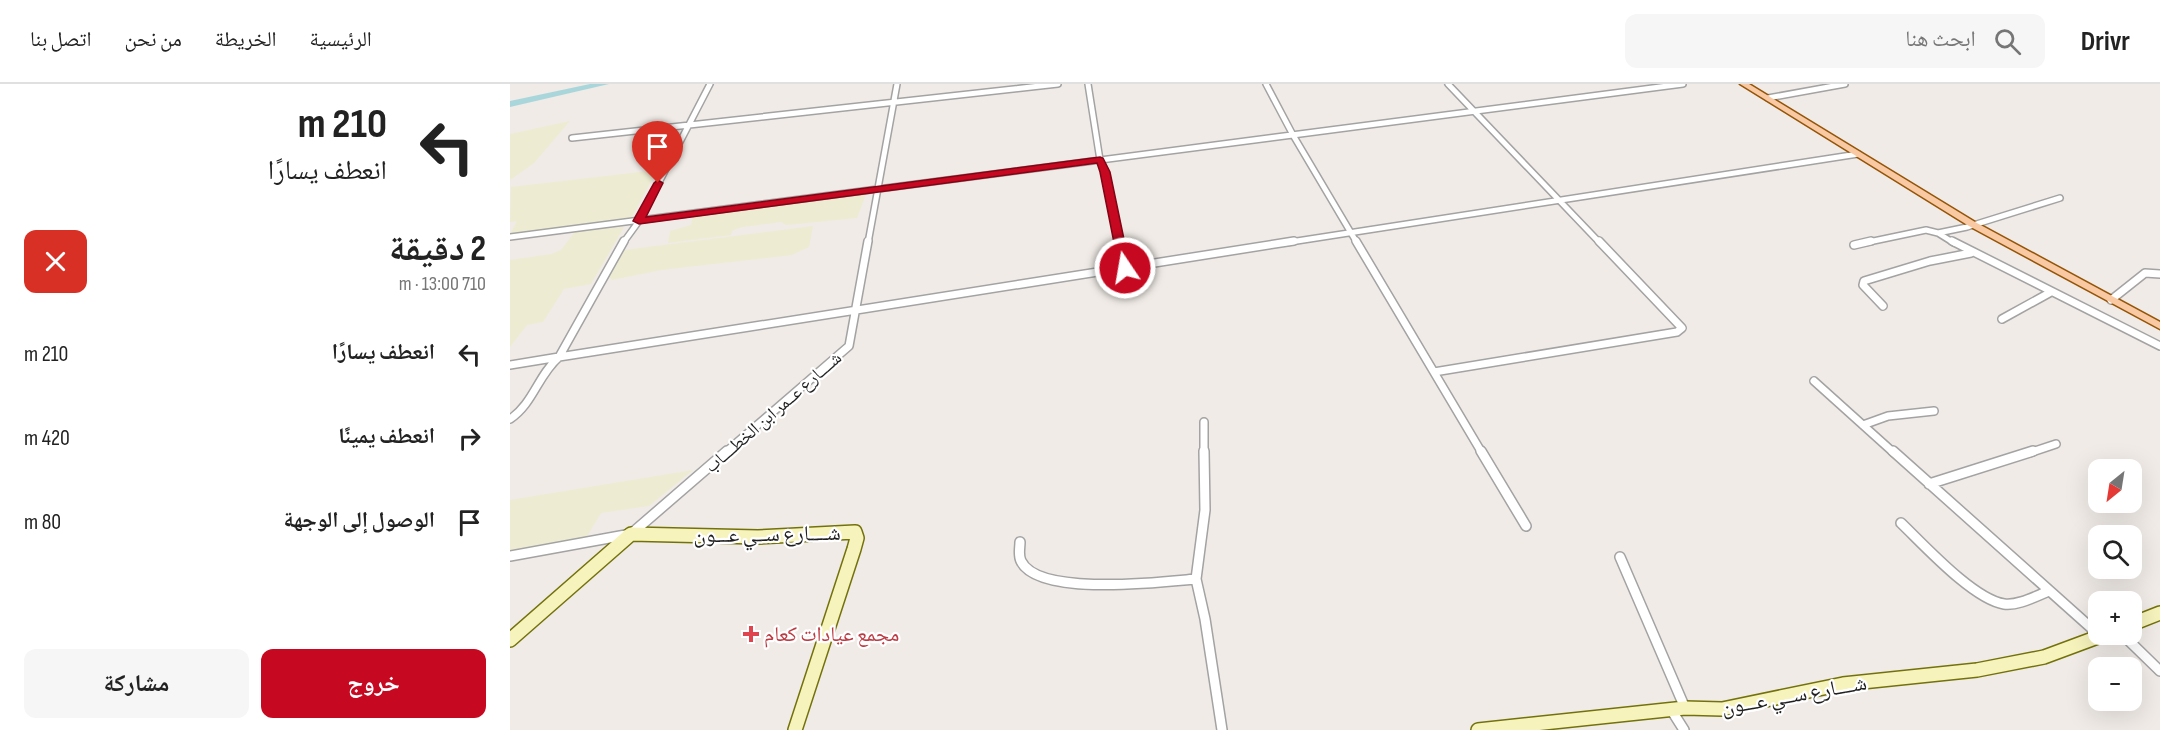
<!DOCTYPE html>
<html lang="ar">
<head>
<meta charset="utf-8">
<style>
  body { margin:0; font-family:"Sofia Sans Condensed","Noto Naskh Arabic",sans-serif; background:#f6f6f6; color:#222; direction:rtl; height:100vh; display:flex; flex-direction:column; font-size:22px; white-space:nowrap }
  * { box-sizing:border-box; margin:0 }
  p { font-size:20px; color:#767676 }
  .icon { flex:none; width:33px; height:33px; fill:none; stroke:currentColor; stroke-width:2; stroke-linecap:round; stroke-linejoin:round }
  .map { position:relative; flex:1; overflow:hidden; direction:ltr }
  .panel { display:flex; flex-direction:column; background:#fff; width:510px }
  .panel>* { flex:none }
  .top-card { background:#fff; color:#222; overflow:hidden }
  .needle { width:39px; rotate:210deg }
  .tools { position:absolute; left:1578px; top:375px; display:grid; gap:12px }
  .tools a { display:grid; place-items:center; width:54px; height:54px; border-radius:12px; background:#fff; box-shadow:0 6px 24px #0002; font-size:30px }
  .pin { position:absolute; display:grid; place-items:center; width:51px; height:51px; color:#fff; margin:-62px -26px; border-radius:50% 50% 50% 0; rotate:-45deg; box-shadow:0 0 6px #0007 }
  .pin .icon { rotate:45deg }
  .me { position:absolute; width:66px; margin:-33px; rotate:348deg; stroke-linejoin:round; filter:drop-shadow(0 0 4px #0008) }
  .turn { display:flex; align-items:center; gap:21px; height:126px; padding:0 24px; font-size:27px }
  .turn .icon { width:78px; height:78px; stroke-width:2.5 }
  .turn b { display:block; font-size:42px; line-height:51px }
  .round { display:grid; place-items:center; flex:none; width:63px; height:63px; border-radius:12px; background:#f6f6f6 }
  .headline { display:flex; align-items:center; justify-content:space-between; height:102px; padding:0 24px }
  h1 { font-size:36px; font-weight:700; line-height:45px }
  .cta { display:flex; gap:12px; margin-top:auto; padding:12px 24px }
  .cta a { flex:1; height:69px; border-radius:12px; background:#c60820; color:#fff; font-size:24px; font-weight:700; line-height:69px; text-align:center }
  .cta a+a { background:#f6f6f6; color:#222 }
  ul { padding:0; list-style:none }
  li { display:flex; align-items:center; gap:18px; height:84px; padding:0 24px }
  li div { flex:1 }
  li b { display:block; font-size:22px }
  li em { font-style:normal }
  header { display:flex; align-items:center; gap:36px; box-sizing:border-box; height:84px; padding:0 30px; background:#fff; border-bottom:2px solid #e0e0e0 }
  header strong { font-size:28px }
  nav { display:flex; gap:33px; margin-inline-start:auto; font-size:21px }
  .search { width:420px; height:54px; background:#f6f6f6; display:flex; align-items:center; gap:15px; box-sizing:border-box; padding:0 21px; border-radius:12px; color:#767676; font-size:22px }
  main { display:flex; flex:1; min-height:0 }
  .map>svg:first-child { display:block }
  .farmland { fill:#edecd2 }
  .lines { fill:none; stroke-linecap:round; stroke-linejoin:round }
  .river { fill:#a9d6db; fill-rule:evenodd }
  .street-far2-casing { stroke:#a3a3a3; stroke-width:8 }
  .street-far1-casing { stroke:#a3a3a3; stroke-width:10 }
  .street-casing { stroke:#a3a3a3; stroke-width:12 }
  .secondary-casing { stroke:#73720a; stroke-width:16 }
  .primary-casing { stroke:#955406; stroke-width:3 }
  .street-far2 { stroke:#fff; stroke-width:5 }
  .street-far1 { stroke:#fff; stroke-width:7 }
  .street { stroke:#fff; stroke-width:9 }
  .secondary { stroke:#f7f3bd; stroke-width:13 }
  .primary { fill:#f8c9a3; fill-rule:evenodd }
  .route { fill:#c60820; stroke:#810515; stroke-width:1.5 }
  .health-dot { fill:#e0444e; stroke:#fff; stroke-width:2 }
  .labels { text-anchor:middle; stroke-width:4.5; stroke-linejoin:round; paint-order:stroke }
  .street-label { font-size:18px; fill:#1f1f1f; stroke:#fff }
  .near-street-label { font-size:21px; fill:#1f1f1f; stroke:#fff }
  .near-health-label { font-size:21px; fill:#be3a42; stroke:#fff; text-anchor:start }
</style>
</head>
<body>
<header>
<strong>Drivr</strong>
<div class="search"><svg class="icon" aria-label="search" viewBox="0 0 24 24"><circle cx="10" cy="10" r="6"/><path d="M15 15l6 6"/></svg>ابحث هنا</div>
<nav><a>الرئيسية</a><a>الخريطة</a><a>من نحن</a><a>اتصل بنا</a></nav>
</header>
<main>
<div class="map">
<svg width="1650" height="646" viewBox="0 0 1650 646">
  <rect width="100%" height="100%" fill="#f0ebe6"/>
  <path class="farmland" d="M60 37 24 79 0 96V50Z
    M147 86 121 135 0 150 7 137 0 138 1 103Z
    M356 110 347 134 276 141 271 138 233 143 223 146 221 151 158 159 160 147 181 141 183 132Z
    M303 142 299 163 282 171 151 186 102 196 98 191 114 166Z
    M114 143 81 200 54 205 33 238 17 241 0 263V176L41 170 51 166 67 145Z
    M183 386 139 422 91 429 76 454 0 468V416Z"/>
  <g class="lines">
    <path class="river" d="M80 0H99L0 23V17Z"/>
    <g class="street-far2-casing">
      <path id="street-far2" d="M578 0 590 76 595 88 610 159
        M756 0 783 51 847 159
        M938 0 1090 159
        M1258 14 1335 0
        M62 54 548 0
        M0 153 1173 0
        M113 159 129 137 200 0
        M358 159 387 0
        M774 159 1348 70
        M1354 159 1416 146 1428 149
        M1444 159 1428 149 1457 143 1550 114"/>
    </g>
    <g class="street-far1-casing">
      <path id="street-far1" d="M609 157 615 184
        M846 157 972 369
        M1442 157 1650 262
        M1344 161 1361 157
        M1601 216 1635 189 1650 190
        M1373 222 1353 201 1354 197 1420 177 1461 169
        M1492 235 1541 208
        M0 281 49 273 114 157
        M924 288 1167 248 1172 244 1089 157
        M1304 297 1384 369
        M0 335C23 320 28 291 49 273L784 157
        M694 338V369
        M1353 341 1378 332 1424 327
        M215 369 339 262 358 157
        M1519 369 1546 360"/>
    </g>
    <g class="street-casing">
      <path id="street" d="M694 367 695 426 686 495 695 535 712 646
        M971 367 1016 442
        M1383 367 1588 550
        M1419 400 1523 367
        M1391 439C1414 461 1463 515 1494 520 1508 522 1526 512 1539 507
        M510 458C510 464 508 471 511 477 528 513 652 498 686 495
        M0 472 121 450 217 367
        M1110 473 1175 624
        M1612 550 1650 587
        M1162 627 1174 646"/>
    </g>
    <g class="secondary-casing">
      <path id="secondary" d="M1622 540 1650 529
        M0 556 121 450 248 453 345 448 347 454 344 465 285 646
        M968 646 1175 624 1212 625 1333 600 1467 586 1534 573 1596 550"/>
    </g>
    <g class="primary-casing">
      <path id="primary" d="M1230 0H1239L1465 138 1650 238V245L1459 142Z"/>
    </g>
    <use href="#street-far2" class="street-far2"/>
    <use href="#street-far1" class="street-far1"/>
    <use href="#street" class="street"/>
    <use href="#secondary" class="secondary"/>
    <use href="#primary" class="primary"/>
  </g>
  <path class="route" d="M590 73 593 74 600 88 620 184 615 187 609 184 590 88 587 79 129 140 123 137 144 99 148 96 153 99 136 133Z"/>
  <path class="health-dot" d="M238 541h6v6h6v6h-6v6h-6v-6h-6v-6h6z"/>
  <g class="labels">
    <g class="street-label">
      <text transform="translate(263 328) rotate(-41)" y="6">شــــارع عــمر ابن الخطــــاب</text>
    </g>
    <g class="near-street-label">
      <text transform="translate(257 450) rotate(-1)" y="7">شــــارع ســي عـــون</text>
      <text transform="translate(1284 611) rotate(-10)" y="7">شــــارع ســي عـــون</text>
    </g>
    <g class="near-health-label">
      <text x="254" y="557">مجمع عيادات كعام</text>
    </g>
  </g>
</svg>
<div class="tools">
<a><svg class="needle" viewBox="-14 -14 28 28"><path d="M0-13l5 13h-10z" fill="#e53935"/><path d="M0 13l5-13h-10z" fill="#767676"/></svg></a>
<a><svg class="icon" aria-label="search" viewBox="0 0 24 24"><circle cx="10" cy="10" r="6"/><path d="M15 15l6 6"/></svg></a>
<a>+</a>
<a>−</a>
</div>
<div class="pin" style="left:148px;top:99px;background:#d93025"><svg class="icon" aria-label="arrive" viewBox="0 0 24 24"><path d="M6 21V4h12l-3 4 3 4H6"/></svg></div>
<svg class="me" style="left:615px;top:184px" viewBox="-20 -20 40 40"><circle r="17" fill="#c60820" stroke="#fff" stroke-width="3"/><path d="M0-11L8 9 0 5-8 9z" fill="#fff"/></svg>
</div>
<section class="panel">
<div class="top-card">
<div class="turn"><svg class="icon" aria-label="left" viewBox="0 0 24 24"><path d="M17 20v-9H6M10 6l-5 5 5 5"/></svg><div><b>210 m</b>انعطف يسارًا</div></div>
</div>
<div class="headline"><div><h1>2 دقيقة</h1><p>710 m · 13:00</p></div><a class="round" style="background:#d93025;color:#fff"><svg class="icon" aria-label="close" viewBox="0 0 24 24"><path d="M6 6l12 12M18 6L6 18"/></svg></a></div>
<ul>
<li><svg class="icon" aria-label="left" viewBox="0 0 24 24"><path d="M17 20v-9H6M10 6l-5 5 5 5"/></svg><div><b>انعطف يسارًا</b></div><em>210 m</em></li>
<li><svg class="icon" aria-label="right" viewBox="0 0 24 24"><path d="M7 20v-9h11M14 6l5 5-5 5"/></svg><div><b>انعطف يمينًا</b></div><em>420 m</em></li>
<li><svg class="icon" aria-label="arrive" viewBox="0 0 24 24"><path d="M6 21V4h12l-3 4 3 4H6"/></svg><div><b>الوصول إلى الوجهة</b></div><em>80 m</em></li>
</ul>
<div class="cta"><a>خروج</a><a>مشاركة</a></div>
</section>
</main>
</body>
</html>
